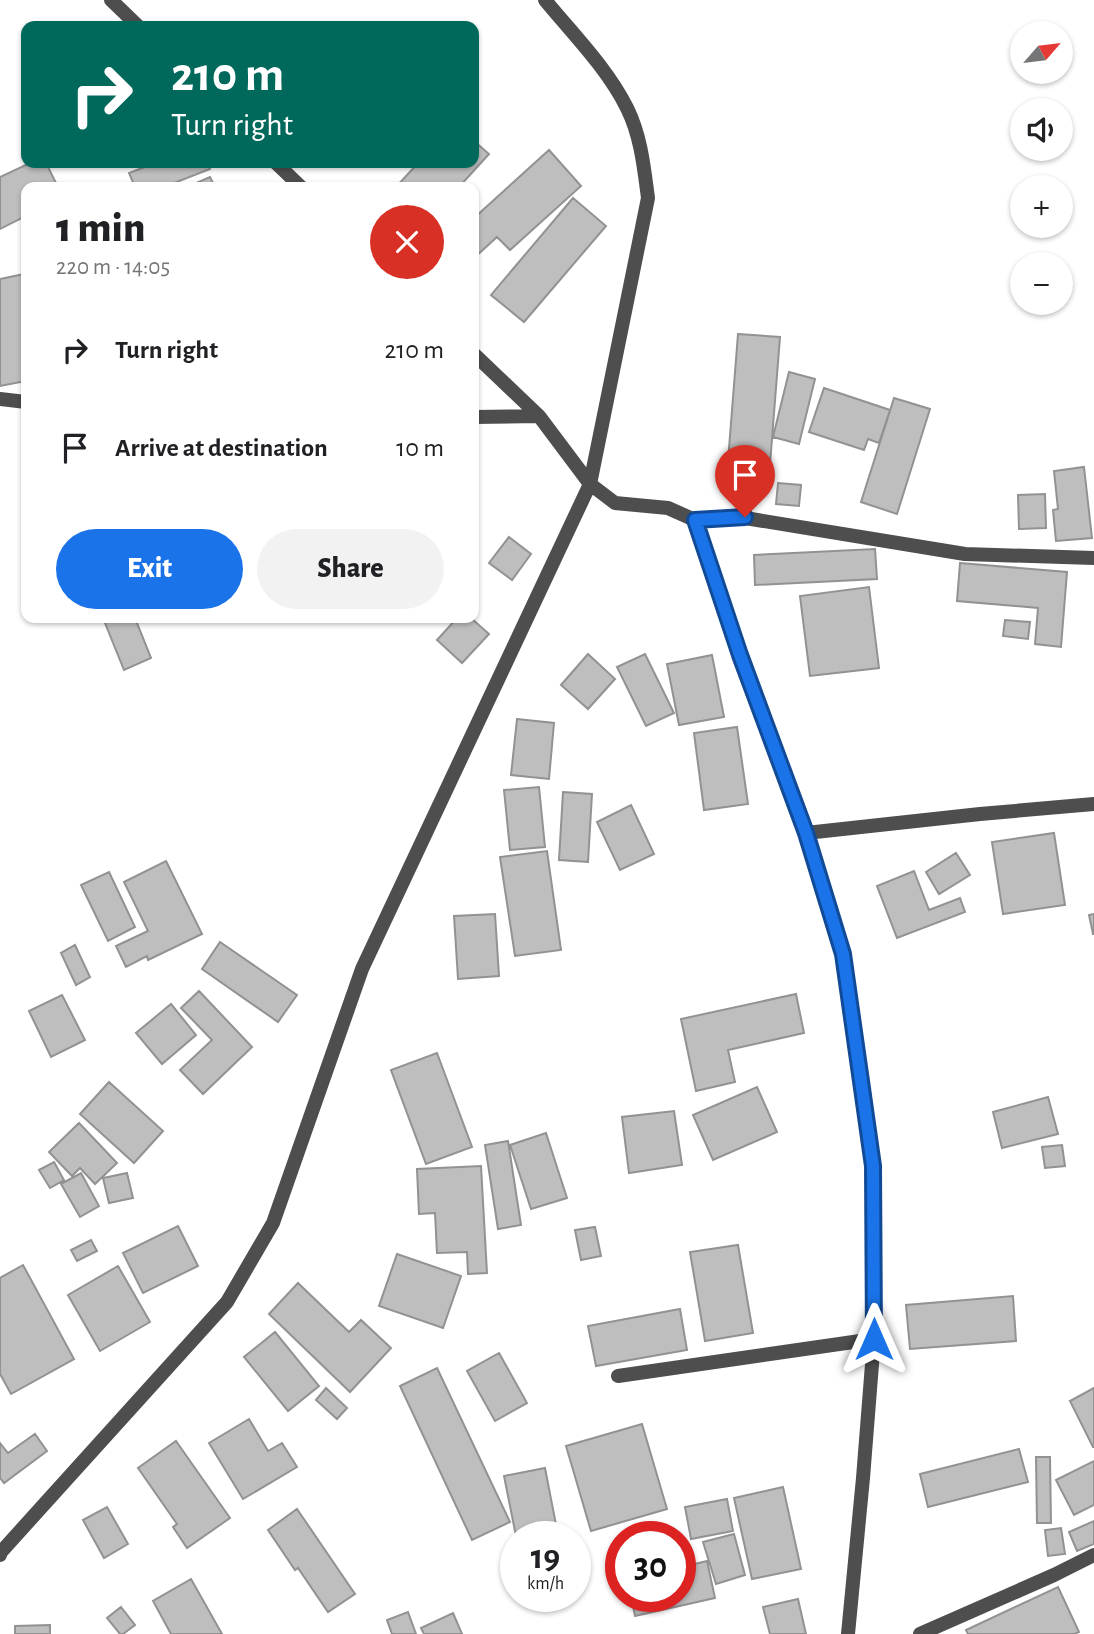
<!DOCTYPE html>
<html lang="en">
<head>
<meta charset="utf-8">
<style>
  body { margin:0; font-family:"Alegreya Sans",sans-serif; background:#f2f2f2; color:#202124; height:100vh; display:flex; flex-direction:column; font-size:26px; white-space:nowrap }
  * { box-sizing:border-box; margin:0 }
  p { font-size:23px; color:#757577 }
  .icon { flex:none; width:38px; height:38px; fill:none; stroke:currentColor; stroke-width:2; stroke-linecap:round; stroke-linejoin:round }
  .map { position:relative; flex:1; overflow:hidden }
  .details { position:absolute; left:21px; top:182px; width:458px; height:441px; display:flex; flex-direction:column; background:#fff; border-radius:14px; box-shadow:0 2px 5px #0004 }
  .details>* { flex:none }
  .top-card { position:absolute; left:21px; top:21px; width:458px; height:147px; border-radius:14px; box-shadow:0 2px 5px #0004; background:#00695c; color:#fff; overflow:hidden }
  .needle { width:46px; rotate:62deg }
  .controls { position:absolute; left:1010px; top:21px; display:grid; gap:14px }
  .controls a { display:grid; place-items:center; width:63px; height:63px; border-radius:50%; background:#fff; box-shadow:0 2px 5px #0004; font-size:35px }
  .speed { position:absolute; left:500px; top:1521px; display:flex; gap:14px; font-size:35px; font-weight:700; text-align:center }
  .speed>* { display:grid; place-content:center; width:91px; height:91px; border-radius:50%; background:#fff; box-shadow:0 2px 5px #0004; line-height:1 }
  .speed small { font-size:18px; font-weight:400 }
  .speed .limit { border:10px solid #d22; background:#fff; color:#111 }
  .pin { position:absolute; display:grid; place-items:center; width:60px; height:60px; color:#fff; margin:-72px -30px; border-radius:50% 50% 50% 0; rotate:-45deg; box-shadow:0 0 7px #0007 }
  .pin .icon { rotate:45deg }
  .me { position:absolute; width:77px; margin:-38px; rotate:0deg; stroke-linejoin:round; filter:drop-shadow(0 0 5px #0008) }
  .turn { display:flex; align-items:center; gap:24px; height:147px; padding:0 35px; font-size:32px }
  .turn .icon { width:91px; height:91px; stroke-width:2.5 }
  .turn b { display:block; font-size:49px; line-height:60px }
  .round { display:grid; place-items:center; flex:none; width:74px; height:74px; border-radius:37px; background:#f2f2f2 }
  .head { display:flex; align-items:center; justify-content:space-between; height:119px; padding:0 35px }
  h1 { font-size:42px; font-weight:800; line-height:52px }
  .cta { display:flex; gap:14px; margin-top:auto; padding:14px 35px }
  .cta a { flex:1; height:80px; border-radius:42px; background:#1a73e8; color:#fff; font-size:28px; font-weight:800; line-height:80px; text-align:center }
  .cta a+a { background:#f2f2f2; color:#202124 }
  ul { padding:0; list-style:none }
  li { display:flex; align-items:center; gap:21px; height:98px; padding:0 35px }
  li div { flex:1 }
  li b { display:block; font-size:26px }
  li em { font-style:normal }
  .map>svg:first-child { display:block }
  .building { fill:#bebebe; stroke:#929292; stroke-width:2 }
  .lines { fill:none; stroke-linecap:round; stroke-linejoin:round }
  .street { stroke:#4e4e4e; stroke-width:14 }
  .route-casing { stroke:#114b97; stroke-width:18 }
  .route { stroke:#1a73e8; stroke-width:12 }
</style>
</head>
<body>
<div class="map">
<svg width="1094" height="1634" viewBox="0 0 1094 1634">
  <rect width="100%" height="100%" fill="#fff"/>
  <path class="building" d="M474 141 489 154 459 187H396L418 163H474Z
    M549 150 581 186 510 250 497 237 474 258V218Z
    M30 163H46L58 187H26V216L0 229V177Z
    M155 163H207L210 169 164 187H135L129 173Z
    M210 177 215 187H187Z
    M573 198 606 226 524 322 491 295Z
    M24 274 26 287V381L0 386V279Z
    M738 334 780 337 770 464 728 461Z
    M789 372 815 379 799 444 773 437Z
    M824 388 890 410 879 443 868 439 864 450 809 432Z
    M894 398 930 409 897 514 861 502Z
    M1084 467 1092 538 1056 541 1053 510 1058 509 1054 471Z
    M778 483 801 485 799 506 776 504Z
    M1045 494 1046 528 1019 529 1018 495Z
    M509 537 531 554 512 580 489 563Z
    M875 549 877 579 755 585 754 555Z
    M960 563 1067 572 1061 647 1035 644 1038 608 957 601Z
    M869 587 879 668 810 676 800 596Z
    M103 618H135L151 658 124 670Z
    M457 618H471L489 634 462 663 437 640Z
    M1005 620 1030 622 1028 639 1003 636Z
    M588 654 615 679 588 709 561 685Z
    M645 654 674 713 646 726 617 667Z
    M712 655 724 717 679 725 667 664Z
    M517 719 554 723 549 779 511 775Z
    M737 727 748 804 704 810 694 733Z
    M539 787 545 847 510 850 504 790Z
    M563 792 592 794 588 862 559 860Z
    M631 805 654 854 620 870 597 822Z
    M1054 833 1065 905 1003 914 992 842Z
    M547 851 561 950 515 956 500 857Z
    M956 853 970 875 939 894 926 872Z
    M166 861 202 934 148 960 147 956 126 967 116 946 148 931 124 882Z
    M914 871 929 910 960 898 965 912 897 938 877 886Z
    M109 872 135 927 108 941 81 885Z
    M495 914 499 976 458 979 454 916Z
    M1094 914V934H1093L1089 915Z
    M220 942 297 995 278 1022 202 969Z
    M75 945 90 977 76 985 61 953Z
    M199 991 252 1047 203 1094 180 1070 212 1040 181 1008Z
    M796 994 804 1033 728 1050 735 1082 696 1091 681 1019Z
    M62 995 85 1040 51 1057 29 1011Z
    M171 1004 196 1035 162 1064 136 1033Z
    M437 1053 472 1147 426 1164 391 1070Z
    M109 1082 163 1131 134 1163 80 1114Z
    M757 1087 777 1132 713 1160 693 1115Z
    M1048 1097 1058 1134 1002 1148 993 1112Z
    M674 1111 682 1165 629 1173 622 1117Z
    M79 1123 117 1163 95 1184 80 1168 72 1176 49 1152Z
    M546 1133 567 1198 531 1209 510 1145Z
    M508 1141 521 1225 498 1229 485 1145Z
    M1062 1145 1065 1166 1045 1168 1042 1147Z
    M54 1162 64 1180 50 1188 39 1170Z
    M481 1166 487 1273 468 1274 467 1252 437 1253 435 1213 419 1214 417 1169Z
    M81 1173 99 1206 80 1217 61 1184Z
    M127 1173 133 1198 109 1203 103 1178Z
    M178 1226 198 1266 143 1293 123 1253Z
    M595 1227 601 1256 581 1260 575 1230Z
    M91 1240 97 1251 77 1261 71 1250Z
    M738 1245 753 1333 705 1341 690 1252Z
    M397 1254 461 1276 443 1328 379 1306Z
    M23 1265 74 1359 11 1394 0 1374V1278Z
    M118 1266 150 1322 100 1351 68 1295Z
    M298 1283 349 1332 361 1320 391 1348 350 1392 269 1314Z
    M1013 1296 1016 1341 910 1349 906 1305Z
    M680 1309 687 1350 596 1366 588 1326Z
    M275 1332 319 1386 288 1411 244 1357Z
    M499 1353 527 1403 495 1421 467 1371Z
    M437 1368 510 1522 472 1540 400 1386Z
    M326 1388 347 1408 337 1419 316 1400Z
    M1094 1388V1447H1093L1070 1401Z
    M249 1419 268 1451 282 1443 297 1467 243 1499 209 1443Z
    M642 1424 667 1509 591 1531 566 1446Z
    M35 1434 47 1451 4 1483 0 1478V1443L8 1453Z
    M176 1441 230 1518 187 1548 173 1527 177 1524 138 1468Z
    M1019 1449 1028 1482 928 1507 920 1474Z
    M1036 1457H1050L1051 1523H1037Z
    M1094 1461V1505L1074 1515 1056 1480Z
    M545 1468 558 1535 548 1536H516L504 1476Z
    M783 1487 801 1569 752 1579 734 1498Z
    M727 1499 733 1531 691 1539 685 1507Z
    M107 1507 128 1544 104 1558 83 1520Z
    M297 1509 355 1594 328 1612 298 1568 295 1570 268 1530Z
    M1094 1521V1544L1077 1551 1069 1532Z
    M1061 1528 1065 1554 1048 1556 1045 1530Z
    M734 1534 745 1575 716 1584 703 1542Z
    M707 1561 715 1598 635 1616 631 1596H681V1562L682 1567Z
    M191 1579 222 1634H171L153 1601Z
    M1058 1587 1079 1632 1074 1634H968L966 1630Z
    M798 1599 806 1634H770L763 1607Z
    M121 1607 135 1625 123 1634H120L107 1618Z
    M408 1612 416 1634H392L387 1620Z
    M453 1613 462 1634H424L421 1628Z
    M50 1625V1634H15V1626Z"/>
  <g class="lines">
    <path class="street" d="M111 0 138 26
      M276 163 301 187
      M474 354 539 416 590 484 615 503 668 508 695 520 740 655 806 833 843 954 873 1166 874 1339 863 1478 848 1634
      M0 399 26 402
      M474 417 539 416
      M695 520 745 518 965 554 1094 558
      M806 833 980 814 1094 804
      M618 1376 874 1339
      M0 1555 1 1552 227 1302 273 1223 362 969 590 484 648 198C644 168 641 136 627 108 607 68 573 34 545 0
      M920 1634 1054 1575 1094 1555"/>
  </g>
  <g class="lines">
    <g class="route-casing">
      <path id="route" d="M745 517 695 520 740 655 806 833 843 954 873 1166 874 1339"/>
    </g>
    <use href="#route" class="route"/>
  </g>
</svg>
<div class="controls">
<a><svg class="needle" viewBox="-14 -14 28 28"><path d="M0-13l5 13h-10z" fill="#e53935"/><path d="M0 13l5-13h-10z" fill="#757577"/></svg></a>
<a><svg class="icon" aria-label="sound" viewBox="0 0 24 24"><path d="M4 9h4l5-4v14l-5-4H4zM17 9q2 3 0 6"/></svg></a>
<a>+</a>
<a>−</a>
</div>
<div class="speed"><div>19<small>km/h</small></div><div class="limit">30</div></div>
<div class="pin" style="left:745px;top:517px;background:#d93025"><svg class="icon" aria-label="arrive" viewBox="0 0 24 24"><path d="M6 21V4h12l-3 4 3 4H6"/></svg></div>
<svg class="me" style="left:874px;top:1339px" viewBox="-20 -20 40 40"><path d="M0-17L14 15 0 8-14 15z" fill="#1a73e8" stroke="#fff" stroke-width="4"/></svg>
<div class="top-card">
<div class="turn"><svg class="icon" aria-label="right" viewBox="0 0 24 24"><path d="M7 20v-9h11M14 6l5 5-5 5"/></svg><div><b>210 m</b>Turn right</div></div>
</div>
<section class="details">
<div class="head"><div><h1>1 min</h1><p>220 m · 14:05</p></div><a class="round" style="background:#d93025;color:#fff"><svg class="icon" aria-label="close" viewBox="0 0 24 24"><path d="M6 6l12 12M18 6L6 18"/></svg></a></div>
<ul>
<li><svg class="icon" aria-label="right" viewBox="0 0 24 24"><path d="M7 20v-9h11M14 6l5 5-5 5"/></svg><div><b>Turn right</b></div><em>210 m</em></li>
<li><svg class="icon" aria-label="arrive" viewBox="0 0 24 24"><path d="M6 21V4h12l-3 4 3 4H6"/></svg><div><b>Arrive at destination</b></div><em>10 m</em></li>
</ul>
<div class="cta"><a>Exit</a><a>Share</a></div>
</section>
</div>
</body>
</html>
